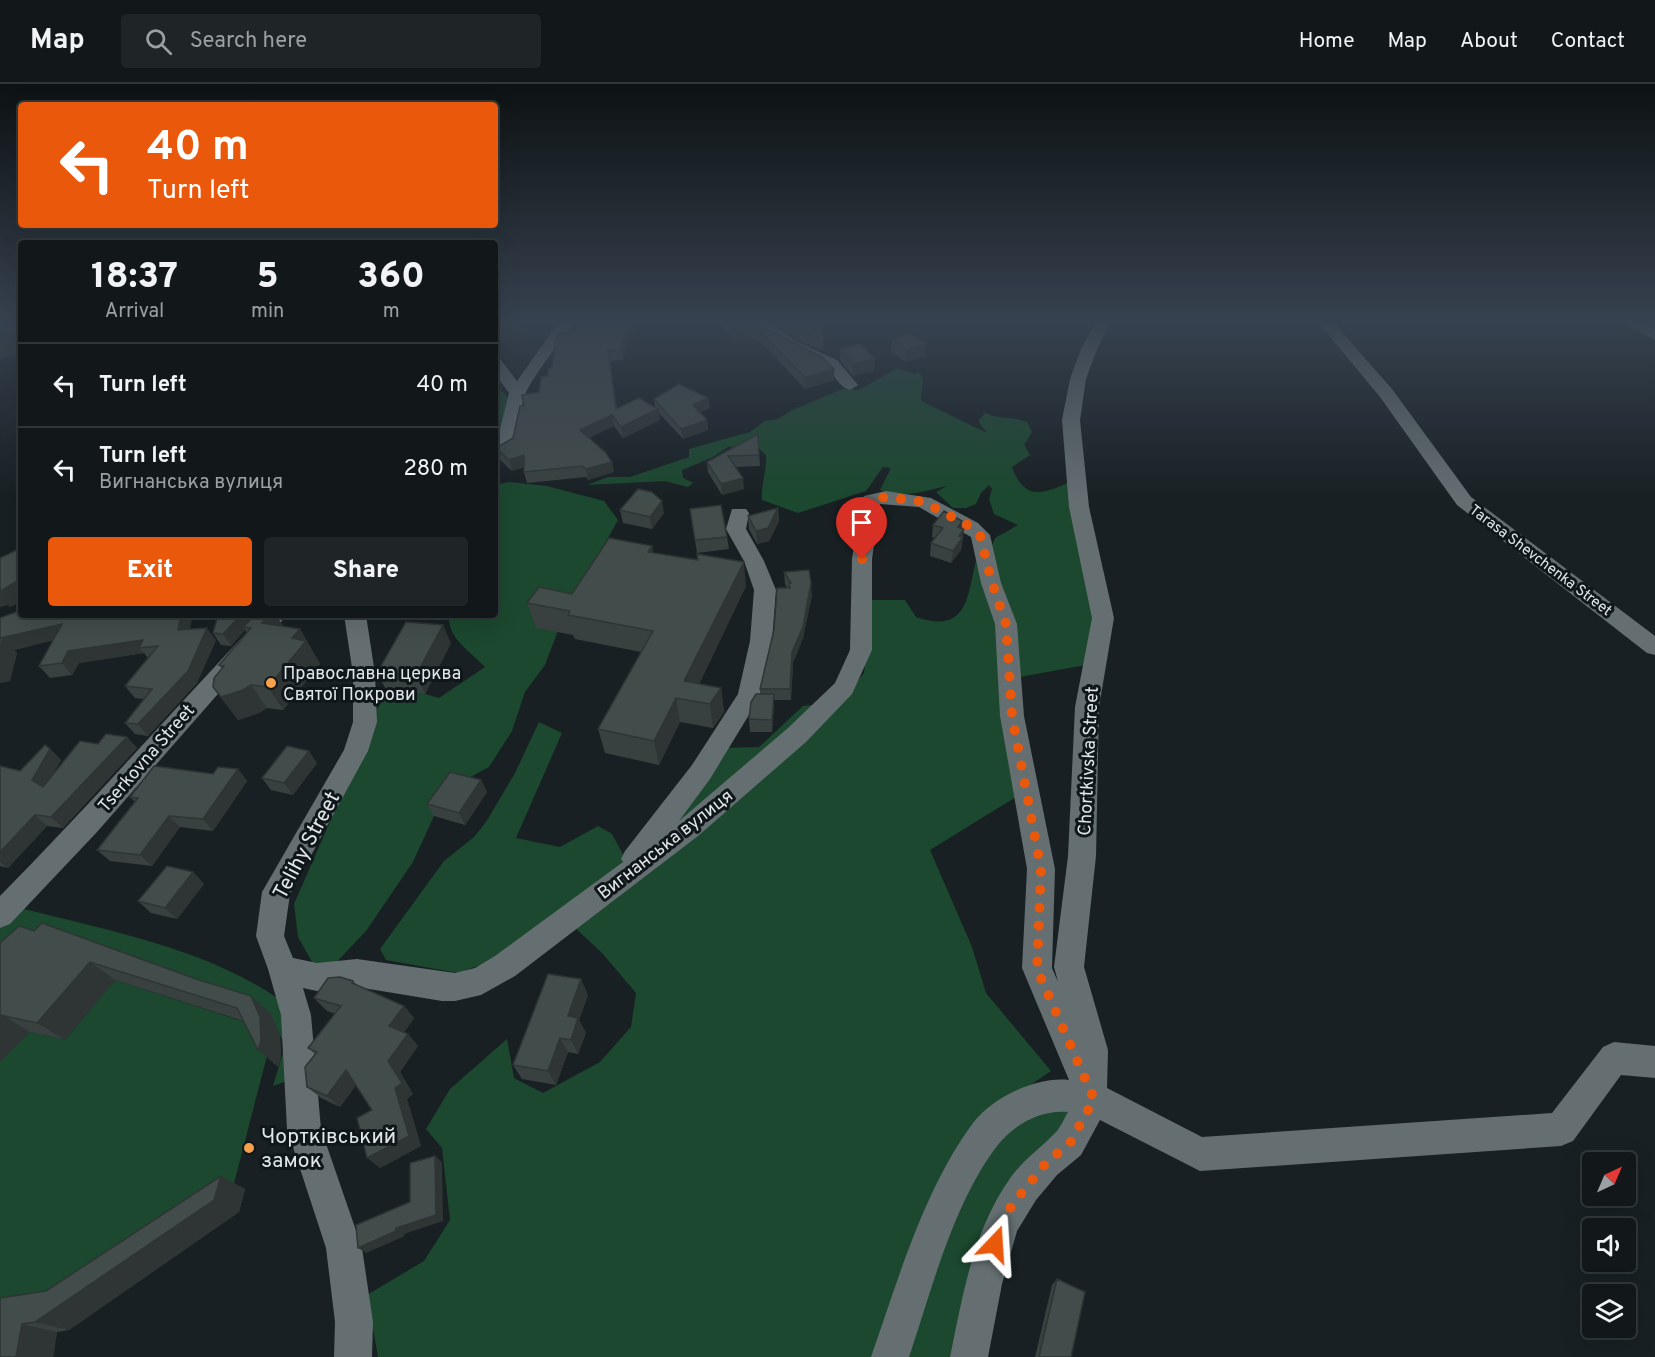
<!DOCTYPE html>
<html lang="en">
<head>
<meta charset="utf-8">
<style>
  body { margin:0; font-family:Overpass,sans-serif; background:#1f2527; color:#f1f3f6; height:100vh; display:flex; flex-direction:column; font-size:22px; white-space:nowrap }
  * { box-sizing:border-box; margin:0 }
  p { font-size:20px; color:#9ca0a2 }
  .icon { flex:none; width:33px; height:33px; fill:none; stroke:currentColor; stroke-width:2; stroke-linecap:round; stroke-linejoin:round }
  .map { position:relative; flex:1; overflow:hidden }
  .side { position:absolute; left:18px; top:156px; width:480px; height:378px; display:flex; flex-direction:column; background:#12181a; border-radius:6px; box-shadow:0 6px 24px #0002,0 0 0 2px #313739 }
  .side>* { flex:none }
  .guide { position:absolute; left:18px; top:18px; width:480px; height:126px; border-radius:6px; box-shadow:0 6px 24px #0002,0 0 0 2px #313739; background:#ea580c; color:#fff; overflow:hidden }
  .needle { width:39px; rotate:44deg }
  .controls { position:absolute; left:1582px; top:1068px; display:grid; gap:12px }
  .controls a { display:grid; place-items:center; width:54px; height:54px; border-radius:6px; background:#12181a; box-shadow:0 6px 24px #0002,0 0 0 2px #313739; font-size:30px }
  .pin { position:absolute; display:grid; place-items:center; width:51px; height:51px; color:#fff; margin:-62px -26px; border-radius:50% 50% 50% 0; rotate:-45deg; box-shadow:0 0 6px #0007 }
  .pin .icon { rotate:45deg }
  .me { position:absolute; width:66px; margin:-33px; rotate:20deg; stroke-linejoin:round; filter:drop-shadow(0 0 4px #0008) }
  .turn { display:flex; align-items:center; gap:21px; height:126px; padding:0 30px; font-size:27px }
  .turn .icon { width:78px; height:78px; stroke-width:2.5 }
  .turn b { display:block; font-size:42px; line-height:51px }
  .eta { display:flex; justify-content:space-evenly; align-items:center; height:102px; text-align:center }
  .eta b { font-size:36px; font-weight:800; line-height:42px }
  .cta { display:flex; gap:12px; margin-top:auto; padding:12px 30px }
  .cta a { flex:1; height:69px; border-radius:6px; background:#ea580c; color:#fff; font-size:24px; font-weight:800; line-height:69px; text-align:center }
  .cta a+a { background:#1f2527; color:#f1f3f6 }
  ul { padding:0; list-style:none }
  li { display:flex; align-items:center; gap:18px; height:84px; padding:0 30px; border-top:2px solid #313739 }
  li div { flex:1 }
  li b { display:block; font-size:22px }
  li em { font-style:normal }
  header { display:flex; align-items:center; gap:36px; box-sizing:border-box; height:84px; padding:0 30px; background:#12181a; border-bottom:2px solid #313739 }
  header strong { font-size:28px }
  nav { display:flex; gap:33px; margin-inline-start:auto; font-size:21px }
  .search { width:420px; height:54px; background:#1f2527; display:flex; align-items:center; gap:15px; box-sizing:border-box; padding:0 21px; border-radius:6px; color:#9ca0a2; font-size:22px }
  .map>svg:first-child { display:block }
  .green { fill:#1b482e }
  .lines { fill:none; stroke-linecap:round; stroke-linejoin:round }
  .minor { fill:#656f72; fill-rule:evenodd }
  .wall { fill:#394140 }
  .shaded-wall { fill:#2e3534 }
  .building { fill:#424c4b; stroke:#2e3534; stroke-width:1.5 }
  .route { stroke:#ea580c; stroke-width:10; stroke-dasharray:0 18 }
  .poi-dot { fill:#f9a04c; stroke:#0f171a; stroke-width:2 }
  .labels { text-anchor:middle; stroke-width:6; stroke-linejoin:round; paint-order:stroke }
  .far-street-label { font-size:15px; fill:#e1e7e9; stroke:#0f171a }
  .poi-label { font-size:18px; fill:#e1e7e9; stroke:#0f171a; text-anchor:start }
  .street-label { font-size:18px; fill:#e1e7e9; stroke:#0f171a }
  .near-street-label { font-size:21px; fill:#e1e7e9; stroke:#0f171a }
  .near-poi-label { font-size:21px; fill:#e1e7e9; stroke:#0f171a; text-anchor:start }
</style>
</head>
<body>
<header>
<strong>Map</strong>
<div class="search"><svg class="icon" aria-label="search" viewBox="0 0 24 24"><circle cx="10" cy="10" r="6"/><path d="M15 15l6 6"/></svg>Search here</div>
<nav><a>Home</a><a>Map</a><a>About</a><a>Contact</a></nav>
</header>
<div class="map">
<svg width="1655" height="1273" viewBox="0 0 1655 1273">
  <rect width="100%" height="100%" fill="#182023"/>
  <path class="green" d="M897 284 915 290 919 288 923 296 921 317 987 349 978 337 985 329C1000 336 1012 332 1027 338L1032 348 1024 361 1030 371 1012 383C1025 419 1045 409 1072 397L1100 534 1091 580 1015 594 989 469 995 454 1018 441 994 430 989 415 992 405 989 401 981 409 976 420 966 424H953L936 408 947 402C925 407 902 415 880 406L891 384 883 383 866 407 798 429 762 416C761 399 767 387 766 371L755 361 728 363 713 373 682 386 683 394 693 399 688 403 665 397 587 401 608 393H630L689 373V365L750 348 765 337 778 335 792 326 843 305 859 306Z
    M495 302 509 314 500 346 495 354Z
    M509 398 547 402 604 417 618 436 562 536 545 581 525 608 512 647 489 683 456 701 434 732 413 778 366 847 331 884 312 878 298 853 294 820 343 708 372 653 377 625 387 607 425 610 439 614 485 583C471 568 447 554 449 531H495V401Z
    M976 476 998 530 1016 713 930 766 972 863 986 909 1051 987 984 1032 875 1273H378L367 1211 424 1177 450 1136 442 1064 426 1045 450 1005 507 955 514 994 543 1009 600 978 631 943 636 909 602 869 571 840 721 664 759 663 803 622 835 618 851 604 864 589 871 516H905L916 533C967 550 967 515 976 476Z
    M539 638 562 649 516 754 560 763 598 742 612 750 627 778 508 871 458 889 386 876 380 865 444 777 474 753 486 738 515 689Z
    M16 823C105 846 203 863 279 915L292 971 284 998 273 1002 285 962 270 930 68 858 0 905V840Z
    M115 896 257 942 269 964 230 1115 79 1216 0 1229V978L30 948 65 956Z
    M1034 1025H1074L1044 1074 960 1273H901L947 1140 1001 1053Z"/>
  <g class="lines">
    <path class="minor" d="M559 238H574C563 255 531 294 525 311 518 331 521 368 495 374V357L498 353 509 309 495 290V274L501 276 517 297Z
      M752 238H769L797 258 837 276 858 301 850 306C838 303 834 288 823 281 800 268 769 260 752 238Z
      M1096 238H1110L1097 265 1086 295 1080 336 1089 423 1114 534 1099 623 1096 772 1084 883 1108 966 1107 1004 1202 1053 1552 1029 1603 963 1614 958 1655 962V994L1621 991 1573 1057 1561 1062 1200 1087 1100 1036 1081 1071 1057 1091 1036 1116 1017 1147 1002 1200 988 1273H950C963 1210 973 1146 1011 1093 1025 1074 1041 1064 1056 1048 1061 1043 1064 1034 1068 1028 1041 1025 1013 1041 997 1062 953 1120 932 1205 909 1273H871C898 1196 924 1105 973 1039 993 1013 1037 992 1069 996L1022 884 1027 785 1000 632 995 540 981 499 971 453 919 423 880 420 872 475V566L852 610 806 658 698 752 515 892 481 911 455 917H442L357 903 317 907 303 904 311 931 321 1045 362 1164 373 1238 372 1273H334L335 1238 326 1164 287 1045 281 931 268 885 256 852 262 808 344 666 353 638V590L344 531H366L375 590 377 638 368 667 290 810 284 852 293 874 317 879 357 875 455 889 475 884 495 872 623 778 621 775 625 767 692 681 738 610 750 557 754 506 744 477 726 445 732 425H746L749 429 746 445 764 477 776 506 772 557 761 611 710 695 679 737 788 644 835 599 850 566 852 475 862 416 864 412 886 407 931 414 978 439 990 451 1001 499 1017 540 1024 632 1055 785 1052 884 1058 898 1054 883 1068 772 1075 623 1092 534 1069 423 1062 336 1070 295 1081 265Z
      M1318 238H1333L1392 305 1471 413 1655 552V571L1647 569 1457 421 1380 313Z
      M1623 238H1642L1655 245V256Z
      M263 531H287L97 748 10 840 0 844V812C90 721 175 624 263 531Z"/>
  </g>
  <path class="wall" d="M632 238 634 249 629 250 623 276 610 277 617 324H655L654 315 708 314 710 324 700 328 707 336 708 346 683 355 658 328 660 336 623 354 614 342 588 354 612 378 614 388 588 396 586 393 527 399 524 388V383L512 387 499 375 496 364 513 354 524 322 539 308 552 284 576 248Z
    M709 238H759L765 244 834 285V296L805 305 763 260 747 251 733 254 720 239 714 241Z
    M773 238H822L823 267 798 256Z
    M892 255 925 272 906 278 891 267Z
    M840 265 874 287 853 292 840 276Z
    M758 350 760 382 735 383 744 405 722 411 708 388 707 378Z
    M778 424 779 437 769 457 757 460 749 445 748 432Z
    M690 425 727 453 729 465 697 469Z
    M620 426 664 429 652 445 623 439Z
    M962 437 961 444 964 445 961 466 951 479 930 472 931 459 935 454 932 453 933 441Z
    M652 462 653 469 746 502 699 600 721 604 724 628 713 644 680 638 659 681 605 669 598 645 641 568 575 555 573 551 536 544 527 519 572 510Z
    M784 488 812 511 803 554 793 579 791 616H774L772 648H750L749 635 760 610V605L787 504 785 500Z
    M21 531H99V532L189 545 216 556 197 599 148 652 135 650 125 639 144 615 135 614 125 602 148 574 144 569 79 579 72 591 50 594 39 582 53 556 14 566 17 569 10 597 0 599V534Z
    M255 531H276L283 542 300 545 320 580 283 626 267 624 259 629 238 636 213 603 222 585 219 581 247 549 245 546 231 562 221 561 213 549Z
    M451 559 425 610 387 607 377 589Z
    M127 653 137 664 63 744 47 742 8 784 0 782V682L20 687 50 665 61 676 52 691 98 660Z
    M317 679 293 711 271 706 262 694Z
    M238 685 247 697 213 747 180 743 152 782 110 777 97 766 135 718 130 713 213 690Z
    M481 696 487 708 465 741 434 732 427 720Z
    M193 788 204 800 177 835 151 829 138 817Z
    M19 842 271 930 280 951 281 974 278 983 243 937 115 896 65 956 30 948 0 978V859Z
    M353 897 357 901 404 922 414 934 404 948 408 950 418 962 400 988 413 1010 407 1015 421 1062 380 1084 372 1026 356 1001 340 1023 321 1014 307 1003 315 970 308 964 335 930 327 927 314 914Z
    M588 911 579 936 586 949 578 970 568 968 556 1001 522 995 513 981Z
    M221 1092 245 1105 239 1128 69 1246 57 1248 53 1273H0L46 1207Z
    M1057 1195 1071 1273H1035L1052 1201Z"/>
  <path class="shaded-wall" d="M0 238H13L21 247V271L0 275Z
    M713 238H720V239L714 241Z
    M627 239H632L634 249 629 250 623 276 621 266Z
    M747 240V251L733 254 732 244Z
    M520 241 523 252 495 259V247Z
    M926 260 925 272 906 278 907 266Z
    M875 275 874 287 853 292V280Z
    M834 285V296L805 305V294Z
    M708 314 710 324 694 331 693 321Z
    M658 325 660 336 623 354 621 343Z
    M612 331 614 342 582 357 580 346Z
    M707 336 708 346 683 355 681 345Z
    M524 371 527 381 512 387 509 376Z
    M612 378 614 388 588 396 586 385Z
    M743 394 744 405 722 411 721 400Z
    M662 417 664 429 652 445 650 433Z
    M778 424 779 437 769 457 757 460 756 447Z
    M962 437 961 449 964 445 961 466 951 479 958 443Z
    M652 462 657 486 648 468Z
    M744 478 746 502 691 617 684 597Z
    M21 495V517L13 522 9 523 8 521 0 523V507Z
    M811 499 812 511 803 554 793 579 791 616 790 605 792 568Z
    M88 531H99L97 547 87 535Z
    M181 531H193L187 558 178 546Z
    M241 531H254L243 543 245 546 231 562 223 550Z
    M269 531H276L287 550 262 539Z
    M62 540 72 552 14 566 17 569 10 597 0 599V554Z
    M443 541 451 559 425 610 416 591Z
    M207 544 216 556 197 599 148 652 138 640Z
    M300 545 320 580 283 626 268 603 292 554Z
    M143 556 139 564 144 569 79 579 72 591 62 579 68 567Z
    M251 601 267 624 259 629 238 636 221 613Z
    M721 604 724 628 713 644 710 620Z
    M774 610V622L772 648V636Z
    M676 614 680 638 659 681 654 657Z
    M127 653 137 664 63 744 51 733Z
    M50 665 61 676 44 706 32 696Z
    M309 667 317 679 293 711 284 699Z
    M238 685 247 697 213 747 203 735Z
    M481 696 487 708 465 741 459 729Z
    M35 731 47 742 8 784 0 778V768Z
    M169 732 180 743 152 782 140 771Z
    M193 788 204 800 177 835 165 824Z
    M90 878 115 896 65 956 37 939Z
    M581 895 588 911 579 936 586 949 578 970 571 956 568 932Z
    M251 912 271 930 280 951 281 974 278 983 258 966Z
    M404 922 414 934 400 954 389 942Z
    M1 930 30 948 0 978V931Z
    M408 950 418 962 400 988 413 1010 407 1015 421 1062 380 1084 367 1074 388 977Z
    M560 954 568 968 556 1001 548 987Z
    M346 986 359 997 340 1023 327 1012Z
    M435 1072 442 1078 443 1137 404 1150 405 1152 366 1169 358 1164 396 1144Z
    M221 1092 245 1105 239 1128 69 1246 35 1238Z
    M22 1240 57 1248 53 1273H16Z"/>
  <path class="building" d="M7 238H21V247L12 249 13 246 0 249V243L5 242 7 240Z
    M495 238H518L520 241 495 247Z
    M576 238H632V239H627L621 266H608L616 325 639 314 658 325 621 343 612 331 580 346 605 368 612 378 586 385 583 382 524 388V371L509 376 496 364 513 354 520 322H524L522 311 539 308 541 293 548 292V285L552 284 556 254 560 249 576 248Z
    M727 238H759L765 244 822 273 834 285 805 294 763 250 747 240 732 244Z
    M787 238H822L823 257 798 246Z
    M910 249 926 260 907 266 892 255Z
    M860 260 875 275 853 280 840 265Z
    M679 300 708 314 693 321 707 336 681 345 654 315Z
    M758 350 759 371 728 372 743 394 721 400 707 378Z
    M638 405 652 408 662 417 650 433 620 426Z
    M721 421 727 453 695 456 690 425Z
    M778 424 768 444 756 447 748 432Z
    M944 427 962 437 958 443 964 445 959 452 963 453 953 467 931 459 943 444 933 441Z
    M609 454 652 462 648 468 698 476 697 470 744 478 684 597 721 604 710 620 676 614 654 657 598 645 653 547 568 531 570 527 527 519 539 503 572 510Z
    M21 464V495L0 507V474Z
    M809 486 811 499 803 543 792 568 790 605H760L774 546 777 504H790L789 499H791L784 488Z
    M21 526V531H88L87 535 103 531H181L178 546 207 544 188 587 138 640 125 639 152 605 125 602 158 562 139 564 143 556 68 567 62 579 39 582 62 540 0 554V534Z
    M218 531H241L223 550 213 549Z
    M255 531H269L262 539 300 545 292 554 306 557 268 603 251 601 243 606 221 613 213 603 214 594 224 582 219 581 251 544 243 543Z
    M406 538 443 541 416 591 377 589Z
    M3 554 0 566V555Z
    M756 610H774L772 636 749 635 751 618Z
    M106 650 127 653 51 733 35 731 0 768V682L20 687 45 661 50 665 32 696 43 703 80 657 98 660Z
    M287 662 309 667 284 699 262 694Z
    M154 682 213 690 218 683 238 685 203 735 169 732 140 771 97 766 138 714 130 713Z
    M450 688 481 696 459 729 427 720Z
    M167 782 193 788 165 824 138 817Z
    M42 839 196 895 251 912 260 933 261 957 258 966 237 924 90 878 37 939 0 931V859L19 842 34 847Z
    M548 890 581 895 568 932 578 934 571 956 560 954 548 987 513 981Z
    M340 893 353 897 352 899 404 922 389 942 408 950 388 977 402 999 395 1004 409 1052 367 1074 357 1034 372 1026 346 986 327 1012 307 1003 305 983 317 968 308 964 341 922 314 914 328 894Z
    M435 1072 436 1131 396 1144V1147L358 1164 356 1141 410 1118V1079Z
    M221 1092 214 1116 35 1238 22 1240 16 1273H0V1214L46 1207Z
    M1057 1195 1085 1208 1071 1273H1039Z"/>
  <linearGradient id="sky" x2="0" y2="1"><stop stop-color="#0d1213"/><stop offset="0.57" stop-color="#374250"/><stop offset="1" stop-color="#374250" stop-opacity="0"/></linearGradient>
  <rect width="1655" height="416" fill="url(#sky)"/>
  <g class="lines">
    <path class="route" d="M862 475 871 416 886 413 924 418 971 443 980 451 992 499 1006 540 1012 632 1041 785 1037 885 1094 1015 1070 1059 1046 1079 1012 1121 1001 1140 995 1160"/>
  </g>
  <g class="poi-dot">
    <circle cx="271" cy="599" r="6"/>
    <circle cx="249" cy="1064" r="6"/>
  </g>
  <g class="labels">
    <g class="far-street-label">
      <text transform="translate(1541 476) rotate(37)" y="5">Tarasa Shevchenka Street</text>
    </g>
    <g class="poi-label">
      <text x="283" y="595">Православна церква<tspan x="283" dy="21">Святої Покрови</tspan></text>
    </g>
    <g class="street-label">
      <text transform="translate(146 674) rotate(-49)" y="6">Tserkovna Street</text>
      <text transform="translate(1088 677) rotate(-87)" y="6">Chortkivska Street</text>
      <text transform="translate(665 760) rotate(-38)" y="6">Вигнанська вулиця</text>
    </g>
    <g class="near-street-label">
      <text transform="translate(306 761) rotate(-62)" y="7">Telihy Street</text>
    </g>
    <g class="near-poi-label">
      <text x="261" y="1059">Чортківський<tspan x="261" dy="24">замок</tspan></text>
    </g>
  </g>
</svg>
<div class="controls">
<a><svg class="needle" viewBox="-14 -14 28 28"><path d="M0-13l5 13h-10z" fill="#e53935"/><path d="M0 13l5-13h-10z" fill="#9ca0a2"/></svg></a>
<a><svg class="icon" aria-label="sound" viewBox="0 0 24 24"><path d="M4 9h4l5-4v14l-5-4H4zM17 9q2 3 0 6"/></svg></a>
<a><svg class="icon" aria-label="layers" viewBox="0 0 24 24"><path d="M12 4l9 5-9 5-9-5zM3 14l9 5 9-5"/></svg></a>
</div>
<div class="pin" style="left:862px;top:475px;background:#d93025"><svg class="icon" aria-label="arrive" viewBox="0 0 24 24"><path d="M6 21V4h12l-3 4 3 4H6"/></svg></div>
<svg class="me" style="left:995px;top:1160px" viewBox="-20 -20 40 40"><path d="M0-17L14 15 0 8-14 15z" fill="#ea580c" stroke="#fff" stroke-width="4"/></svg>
<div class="guide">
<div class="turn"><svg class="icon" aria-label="left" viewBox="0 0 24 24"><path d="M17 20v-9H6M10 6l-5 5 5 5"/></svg><div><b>40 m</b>Turn left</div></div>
</div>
<section class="side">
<div class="eta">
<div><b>18:37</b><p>Arrival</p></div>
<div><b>5</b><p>min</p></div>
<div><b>360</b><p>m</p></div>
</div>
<ul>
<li><svg class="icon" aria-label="left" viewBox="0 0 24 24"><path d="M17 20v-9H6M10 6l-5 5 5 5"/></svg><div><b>Turn left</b></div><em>40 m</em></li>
<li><svg class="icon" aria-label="left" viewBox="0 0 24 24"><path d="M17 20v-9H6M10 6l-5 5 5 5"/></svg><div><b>Turn left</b><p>Вигнанська вулиця</p></div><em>280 m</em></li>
</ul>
<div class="cta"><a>Exit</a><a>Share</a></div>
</section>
</div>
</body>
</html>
